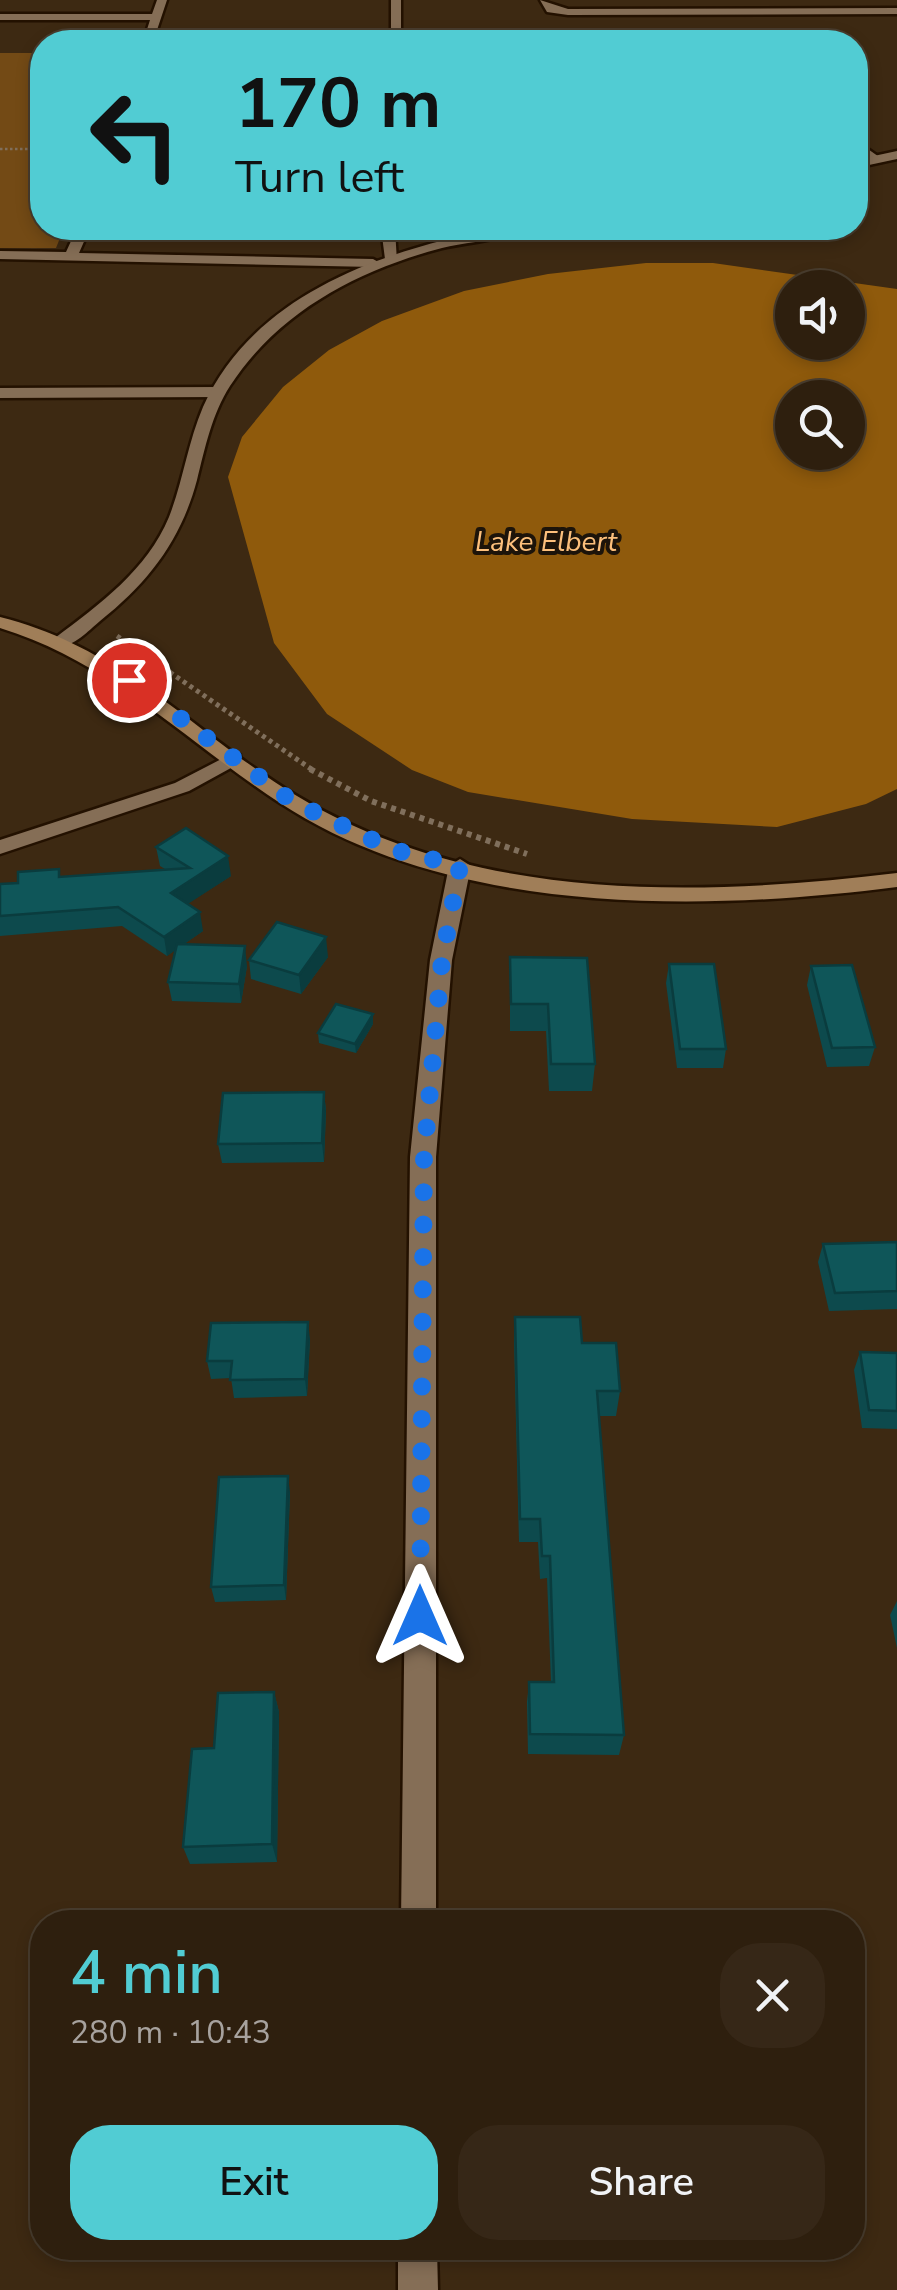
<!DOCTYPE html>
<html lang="en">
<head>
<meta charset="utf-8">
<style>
  body { margin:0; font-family:"Nunito Sans",sans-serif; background:#362717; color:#f1f3f6; height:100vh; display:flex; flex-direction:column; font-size:38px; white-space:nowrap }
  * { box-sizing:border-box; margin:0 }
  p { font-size:32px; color:#a7a29e }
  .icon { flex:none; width:55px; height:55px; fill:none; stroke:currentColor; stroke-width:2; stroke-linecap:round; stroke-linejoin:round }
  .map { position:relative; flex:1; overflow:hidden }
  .details { position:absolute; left:30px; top:1910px; width:835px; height:350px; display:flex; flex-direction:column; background:#2e1f0e; border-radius:40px; box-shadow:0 5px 15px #0003,0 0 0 2px #493d2e }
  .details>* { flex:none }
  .top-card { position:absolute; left:30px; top:30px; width:838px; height:210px; border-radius:40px; box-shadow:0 5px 15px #0003,0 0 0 2px #493d2e; background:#51ccd3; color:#111; overflow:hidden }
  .fabs { position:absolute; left:775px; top:270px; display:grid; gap:20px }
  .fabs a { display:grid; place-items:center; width:90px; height:90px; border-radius:50%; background:#2e1f0e; box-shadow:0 5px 15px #0003,0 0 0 2px #493d2e; font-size:50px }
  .pin { position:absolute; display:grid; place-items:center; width:85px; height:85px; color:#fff; margin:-42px; border:5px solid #fff; border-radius:50%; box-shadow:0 2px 10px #0007 }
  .me { position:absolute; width:110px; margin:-55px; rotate:0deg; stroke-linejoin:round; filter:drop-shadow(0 0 8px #0008) }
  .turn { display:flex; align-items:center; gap:35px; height:210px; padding:0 40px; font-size:45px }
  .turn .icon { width:130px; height:130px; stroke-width:2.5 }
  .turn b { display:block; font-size:70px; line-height:85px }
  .round { display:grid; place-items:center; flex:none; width:105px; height:105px; border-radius:40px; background:#362717 }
  .headline { display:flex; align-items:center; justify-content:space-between; height:170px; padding:0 40px }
  h1 { font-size:60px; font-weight:600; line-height:75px; color:#51ccd3 }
  .cta { display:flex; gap:20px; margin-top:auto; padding:20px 40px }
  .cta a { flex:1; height:115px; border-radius:40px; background:#51ccd3; color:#111; font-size:40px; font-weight:600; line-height:115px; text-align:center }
  .cta a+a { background:#362717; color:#f1f3f6 }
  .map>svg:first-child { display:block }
  .green { fill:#734a15 }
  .water { fill:#8f5a0c; fill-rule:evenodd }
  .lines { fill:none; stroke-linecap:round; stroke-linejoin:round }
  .service-casing { stroke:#231100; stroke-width:5 }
  .minor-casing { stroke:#231100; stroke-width:5 }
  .tertiary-casing { stroke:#231100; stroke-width:5 }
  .secondary-casing { stroke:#231100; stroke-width:5 }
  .path-far2 { stroke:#806f5c; stroke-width:2.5; stroke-dasharray:2.5 2.5; stroke-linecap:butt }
  .path-far1 { stroke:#806f5c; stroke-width:5; stroke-dasharray:4 4; stroke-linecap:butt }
  .path { stroke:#806f5c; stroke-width:6; stroke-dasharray:5 5; stroke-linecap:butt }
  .service { fill:#856e56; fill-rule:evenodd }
  .minor { fill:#856e56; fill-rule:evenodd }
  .tertiary { fill:#856e56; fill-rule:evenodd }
  .secondary { fill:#a07e58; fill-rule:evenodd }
  .wall { fill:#0d4a4d }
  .shaded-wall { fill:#0a3c3e }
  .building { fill:#0f5659; stroke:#0a3c3e; stroke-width:2.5 }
  .route { stroke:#1a73e8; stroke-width:18; stroke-dasharray:0 32.4 }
  .labels { text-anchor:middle; stroke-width:8; stroke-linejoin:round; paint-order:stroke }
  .far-water-label { font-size:28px; font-style:italic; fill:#fdc07c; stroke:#1d140a }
</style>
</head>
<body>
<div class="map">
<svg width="897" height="2290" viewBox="0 0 897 2290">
  <rect width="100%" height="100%" fill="#3d2912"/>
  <path class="green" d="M0 53H42V228H64L56 248H0Z"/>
  <path class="water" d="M646 263H713L897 289V789L866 804 777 827 632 819 468 792 412 770 327 714 274 643 228 477 242 437 283 387 329 350 382 321 464 291 548 274ZM792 288H848V342H792ZM792 398H848V452H792Z"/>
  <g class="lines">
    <g class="service-casing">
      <path id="service" d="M855 142H858L882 159 875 161 855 147Z"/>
    </g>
    <g class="minor-casing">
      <path id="minor" d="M157 0H167L153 42H143L150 20H0V14H152Z
        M391 0H401V42H391Z
        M540 0 568 9 897 8V14L568 15 547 12Z
        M77 228H90L79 253 373 259 380 263 373 267 0 259V251L66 252Z
        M381 228H395L397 262 385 259Z
        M0 388 218 387 226 392 218 397 0 398Z
        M233 753 240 755V763L189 791 0 854V840L175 783Z
        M460 859 471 866 452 960 436 1157V1922H401L410 1157 430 960 449 866Z
        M398 2248H437L438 2290H398Z"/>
    </g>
    <g class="tertiary-casing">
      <path id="tertiary" d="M897 151V159L855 168V160Z
        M498 228H523C502 241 466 242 442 248 358 270 278 312 230 386 212 414 205 448 197 480 181 540 149 582 100 621 87 632 72 649 55 646V638C100 604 147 570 169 517 183 481 188 442 203 407 254 293 385 250 498 228Z"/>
    </g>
    <g class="secondary-casing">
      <path id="secondary" d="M0 617C124 648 193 733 297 796 473 903 700 897 897 873V887C701 912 452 916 280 803 185 741 111 662 0 628Z"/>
    </g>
    <path class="path-far2" d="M0 149H42"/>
    <path class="path-far1" d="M117 636 314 771"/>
    <path class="path" d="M310 769 371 801 527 854"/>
    <use href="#service" class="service"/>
    <use href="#minor" class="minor"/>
    <use href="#tertiary" class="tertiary"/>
    <use href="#secondary" class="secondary"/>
  </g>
  <path class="wall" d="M156 847 231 876 187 904 203 931 184 944 247 966 241 1003 172 1001 168 982 175 950 167 956 122 926 0 936V884L165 869 160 866Z
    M328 957 301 994 251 979 249 960Z
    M510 957 595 1064 592 1091H549L546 1031H510Z
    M669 964 726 1049 723 1068H677L666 983Z
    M811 966 875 1047 869 1066 827 1067 807 985Z
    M373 1014V1024L356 1053 319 1043 318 1033Z
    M324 1092 326 1111 324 1162 222 1163 218 1144Z
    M897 1242V1309L829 1311 818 1262 823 1244Z
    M515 1317 582 1343 620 1391 616 1416H599L624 1735 619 1755 528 1754 527 1702 529 1682H551L547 1578 540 1579 538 1542H519L514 1342Z
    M310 1339 307 1396 234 1398 231 1378 211 1379 207 1361Z
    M860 1352 897 1353V1429L862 1428 854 1370Z
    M290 1492 286 1600 215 1602 211 1587Z
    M897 1601V1648L890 1615Z
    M274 1692 279 1712 277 1862 190 1864 183 1847 214 1748Z"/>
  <path class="shaded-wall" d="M228 856 231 876 174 913 171 893Z
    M200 912 203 931 167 956 164 937Z
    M326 937 328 957 301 994 299 975Z
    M245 946 247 966 241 1003 239 984Z
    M373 1014V1024L356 1053 355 1044Z
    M324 1092 326 1111 324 1162 322 1143Z
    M308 1322 310 1339 307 1396 305 1379Z
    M288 1476 290 1492 286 1600 284 1585Z
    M274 1692 279 1712 277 1862 272 1844Z"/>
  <path class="building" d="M186 828 228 856 171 893 200 912 164 937 118 907 0 916V884L18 883V872L59 869V877L190 868 156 847Z
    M277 922 326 937 299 975 249 960Z
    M177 944 245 946 239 984 168 982Z
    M510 957 587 958 595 1064H551L548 1004H511Z
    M669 964H714L726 1049H680Z
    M852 965 875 1047 832 1048 811 966Z
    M336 1004 373 1014 355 1044 318 1033Z
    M324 1092 322 1143 218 1144 223 1093Z
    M897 1242V1291L835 1293 823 1244Z
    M515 1317H580L582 1343H616L620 1391H597L624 1735 530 1734 529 1682H554L550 1556H542L540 1519H520Z
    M308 1322 305 1379 230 1380 232 1361H207L211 1323Z
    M860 1352 897 1353V1411L869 1410Z
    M288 1476 284 1585 211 1587 219 1477Z
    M274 1692 272 1844 183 1847 192 1749 214 1748 218 1693Z"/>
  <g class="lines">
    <path class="route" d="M129 680 293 802 394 850 460 866 442 960 424 1156 420 1616"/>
  </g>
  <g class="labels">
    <g class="far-water-label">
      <text x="546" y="551">Lake Elbert</text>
    </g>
  </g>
</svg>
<div class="fabs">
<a><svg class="icon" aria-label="sound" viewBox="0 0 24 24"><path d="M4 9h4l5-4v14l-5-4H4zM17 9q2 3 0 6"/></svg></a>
<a><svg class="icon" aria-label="search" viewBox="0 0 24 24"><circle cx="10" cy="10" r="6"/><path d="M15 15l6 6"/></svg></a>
</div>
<div class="pin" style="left:129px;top:680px;background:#d93025"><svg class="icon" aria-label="arrive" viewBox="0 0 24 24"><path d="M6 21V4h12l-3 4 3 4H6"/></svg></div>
<svg class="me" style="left:420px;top:1616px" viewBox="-20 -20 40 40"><path d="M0-17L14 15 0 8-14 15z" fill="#1a73e8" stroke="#fff" stroke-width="4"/></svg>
<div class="top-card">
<div class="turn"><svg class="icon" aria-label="left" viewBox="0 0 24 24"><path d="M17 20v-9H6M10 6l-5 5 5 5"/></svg><div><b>170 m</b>Turn left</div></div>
</div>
<section class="details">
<div class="headline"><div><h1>4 min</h1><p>280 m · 10:43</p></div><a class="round"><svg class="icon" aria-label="close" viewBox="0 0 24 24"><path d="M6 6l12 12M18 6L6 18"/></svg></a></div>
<div class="cta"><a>Exit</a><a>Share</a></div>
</section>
</div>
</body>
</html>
